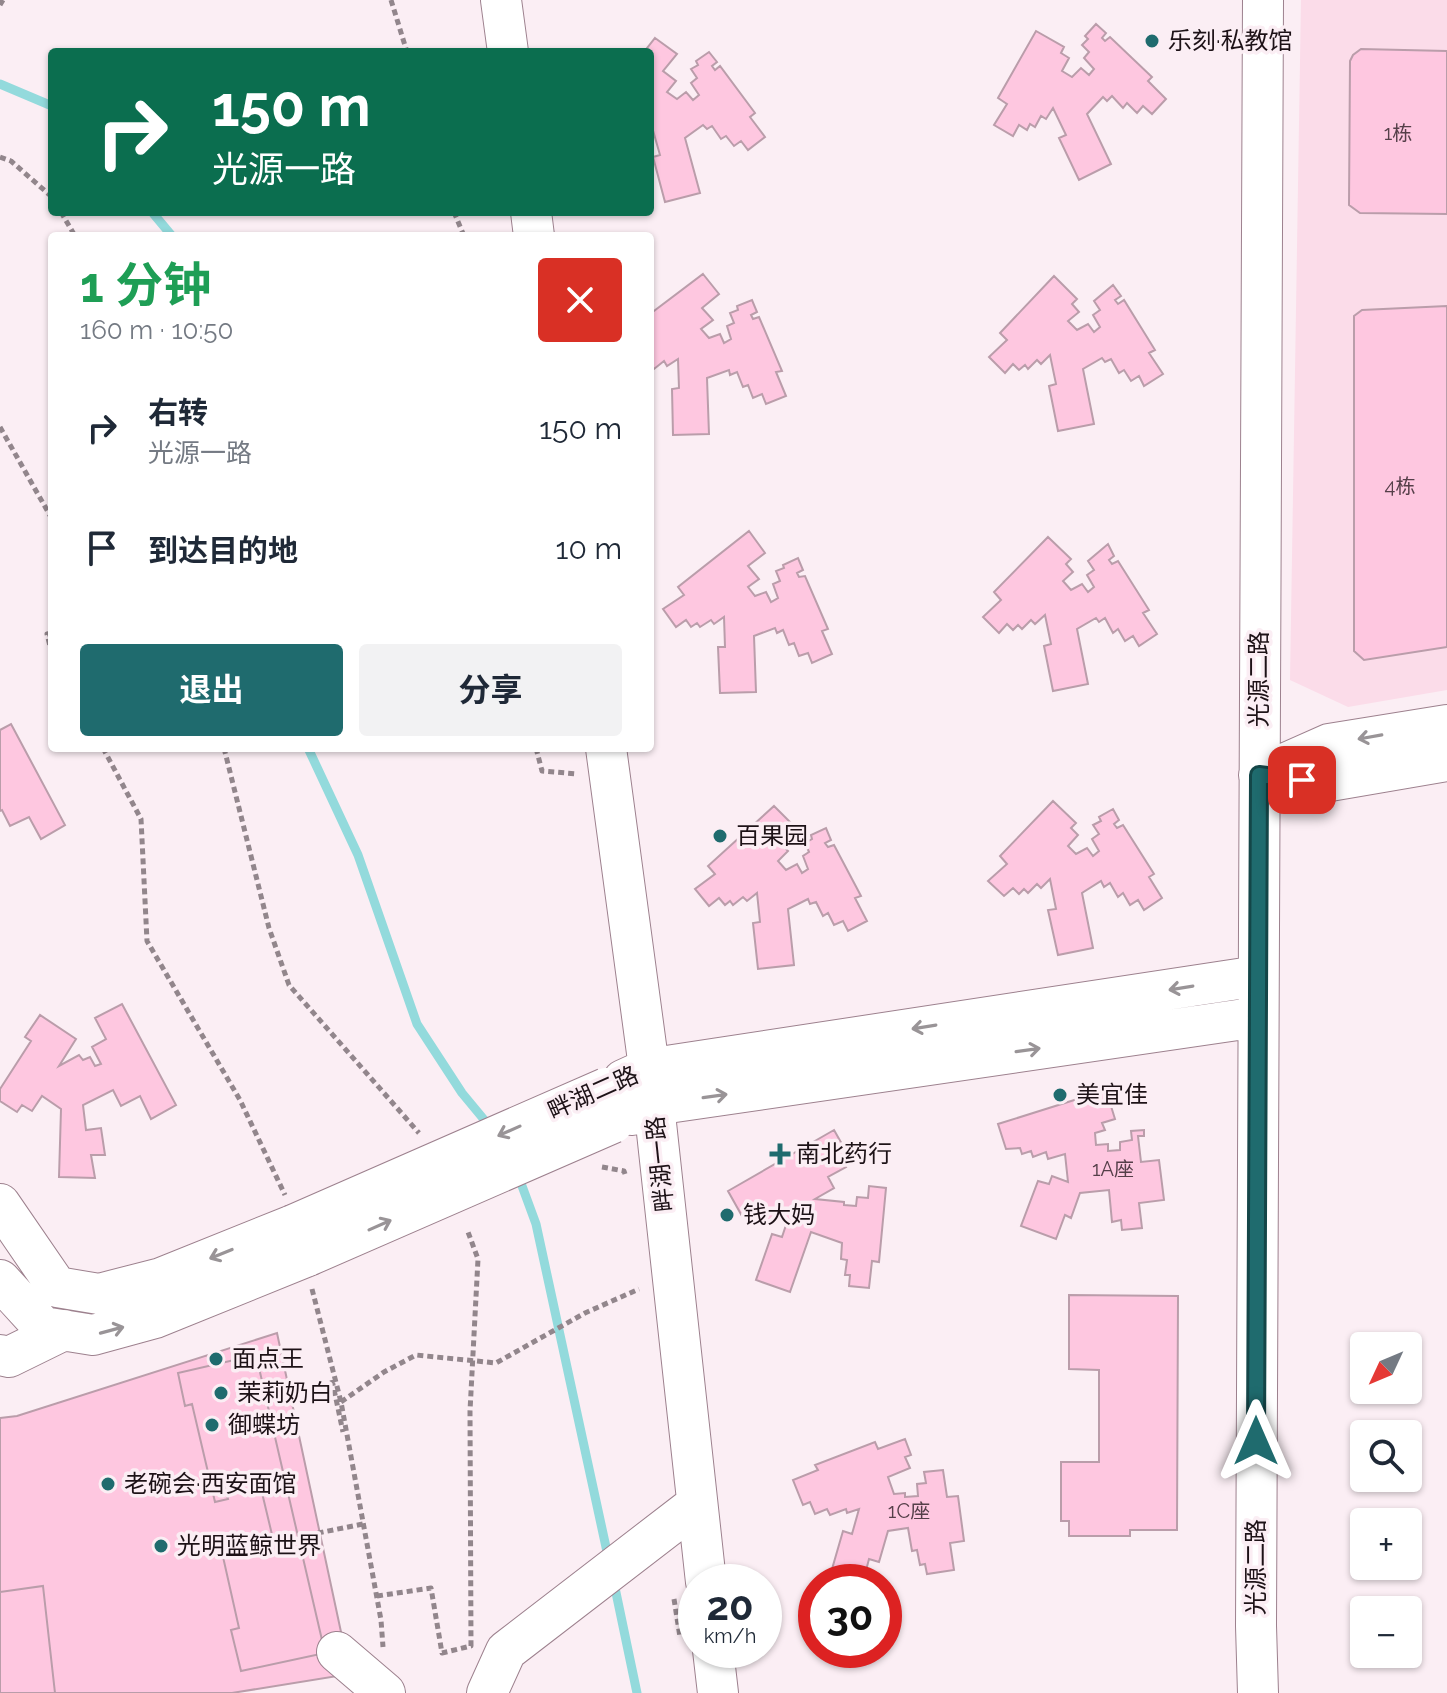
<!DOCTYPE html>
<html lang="zh">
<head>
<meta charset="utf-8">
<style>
  body { margin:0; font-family:Raleway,"Noto Sans SC",sans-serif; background:#f2f2f3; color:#1f2937; height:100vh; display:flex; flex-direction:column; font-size:30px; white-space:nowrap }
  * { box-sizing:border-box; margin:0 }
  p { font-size:26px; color:#747a83 }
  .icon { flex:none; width:44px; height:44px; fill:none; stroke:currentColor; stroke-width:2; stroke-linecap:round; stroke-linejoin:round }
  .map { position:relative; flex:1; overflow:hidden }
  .sheet { position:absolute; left:48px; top:232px; width:606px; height:520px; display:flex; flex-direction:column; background:#fff; border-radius:8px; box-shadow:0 2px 6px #0004 }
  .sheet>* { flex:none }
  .guide { position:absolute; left:48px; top:48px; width:606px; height:168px; border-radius:8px; box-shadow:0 2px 6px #0004; background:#0b6e4f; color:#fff; overflow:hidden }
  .needle { width:52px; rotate:226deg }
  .buttons { position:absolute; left:1350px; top:1332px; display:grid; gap:16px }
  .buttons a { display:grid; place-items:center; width:72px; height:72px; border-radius:8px; background:#fff; box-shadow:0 2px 6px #0004; font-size:40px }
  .speed { position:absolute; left:678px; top:1564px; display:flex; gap:16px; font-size:40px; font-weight:700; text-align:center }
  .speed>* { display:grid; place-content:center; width:104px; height:104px; border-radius:50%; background:#fff; box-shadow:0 2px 6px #0004; line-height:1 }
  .speed small { font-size:20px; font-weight:400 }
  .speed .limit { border:12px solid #d22; background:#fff; color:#111 }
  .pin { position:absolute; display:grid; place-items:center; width:68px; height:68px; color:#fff; margin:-34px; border-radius:16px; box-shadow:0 4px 12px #0006 }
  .me { position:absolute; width:88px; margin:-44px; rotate:0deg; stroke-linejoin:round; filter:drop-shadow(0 0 6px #0008) }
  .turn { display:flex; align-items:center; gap:28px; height:168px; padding:0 32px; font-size:36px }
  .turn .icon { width:104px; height:104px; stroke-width:2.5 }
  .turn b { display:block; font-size:56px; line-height:68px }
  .round { display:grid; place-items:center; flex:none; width:84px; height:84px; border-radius:8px; background:#f2f2f3 }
  .headline { display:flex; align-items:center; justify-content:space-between; height:136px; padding:0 32px }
  h1 { font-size:48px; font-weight:700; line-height:60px; color:#1e9e55 }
  .cta { display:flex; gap:16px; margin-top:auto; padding:16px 32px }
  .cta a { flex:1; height:92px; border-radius:8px; background:#1f6b6e; color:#fff; font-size:32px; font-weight:700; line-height:92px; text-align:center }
  .cta a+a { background:#f2f2f3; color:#1f2937 }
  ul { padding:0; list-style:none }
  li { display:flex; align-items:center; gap:24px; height:120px; padding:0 32px }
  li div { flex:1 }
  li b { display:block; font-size:30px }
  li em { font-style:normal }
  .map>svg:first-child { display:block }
  .built { fill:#fbdce9 }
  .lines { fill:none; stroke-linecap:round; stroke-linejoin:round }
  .stream { stroke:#93dadc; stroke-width:9 }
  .building { fill:#fec7e0; stroke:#ba9daa; stroke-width:2 }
  .minor-casing { stroke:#9d818e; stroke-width:42 }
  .path { stroke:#92868c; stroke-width:5; stroke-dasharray:6 4; stroke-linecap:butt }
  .minor { stroke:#fff; stroke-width:40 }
  .minor-bridge-casing { stroke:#9d818e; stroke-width:42; stroke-linecap:butt }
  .minor-bridge { stroke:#fff; stroke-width:40 }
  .oneway { stroke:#999497 }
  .route-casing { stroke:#144648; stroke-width:20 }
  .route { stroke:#1f6b6e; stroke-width:14 }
  .poi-dot { fill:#1f6b6e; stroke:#fbeef4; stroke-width:3 }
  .labels { text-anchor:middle; stroke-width:7; stroke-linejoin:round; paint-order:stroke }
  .number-label { font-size:20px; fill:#553f49 }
  .poi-label { font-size:24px; fill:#1d1217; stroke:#fbeef4; text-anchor:start }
  .street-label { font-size:24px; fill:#1d1217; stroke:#fbeef4 }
</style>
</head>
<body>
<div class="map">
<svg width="1447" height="1693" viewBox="0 0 1447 1693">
  <rect width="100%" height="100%" fill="#fbeef4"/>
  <path class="built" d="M1301 0H1447V690L1348 707 1290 680Z"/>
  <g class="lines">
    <path class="stream" d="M0 84 52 106
      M152 212 172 236
      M308 748 358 855 417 1024 462 1093 491 1128
      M518 1175 536 1224 609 1561
      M614 1583 637 1693"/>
  </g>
  <path class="building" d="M1096 24 1106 33 1102 38 1105 41 1110 37 1152 77 1148 81 1166 99 1152 114 1143 106 1137 113 1127 103 1123 108 1112 96 1107 101 1103 97 1087 114 1111 164 1079 180 1059 138 1066 135 1053 108 1046 119 1041 116 1035 127 1030 124 1027 130 1019 125 1013 136 994 125 1007 104 998 98 1036 31 1064 47 1061 53 1069 58 1062 71 1072 77 1081 68 1089 75 1094 69 1084 58 1089 52 1082 45 1088 39 1085 36Z
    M655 38 677 54 663 71 676 81 667 92 677 99 686 92 693 100 699 95 691 83 697 78 691 69 698 65 696 61 709 52 717 62 712 66 715 70 720 66 755 113 750 117 765 137 748 150 741 141 734 146 726 136 721 139 712 126 707 129 703 125 685 138 700 193 665 202 653 157 660 155 652 127 650 129V52H644Z
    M1361 49 1447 51V214L1360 213 1349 205 1350 61 1353 55Z
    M703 274 719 294 702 308 713 320 701 329 709 338 720 334 724 343 731 339 727 326 734 323 730 313 738 310 737 306 752 300 757 312 751 315 753 319 759 317 782 371 776 372 786 396 766 404 762 394 753 398 748 385 743 387 737 372 730 375 729 370 707 378 709 434 673 435 672 389 679 388 678 359 667 366 664 361 654 369 650 365V314Z
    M1054 276 1077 299 1072 304 1079 312 1068 321 1077 330 1088 324 1094 332 1100 327 1093 315 1100 310 1094 301 1113 285 1121 296 1115 300 1118 304 1124 300 1155 350 1149 353 1163 374 1144 386 1139 376 1131 381 1124 370 1119 373 1111 359 1105 362 1102 358 1083 369 1094 424 1058 431 1049 386 1056 384 1050 355 1041 364 1037 360 1028 369 1025 365 1019 370 1013 364 1005 373 989 357 1007 340 1000 333Z
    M1447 306V647L1364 660 1354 651V316L1362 310Z
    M749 531 765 553 748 566 759 579 748 587 755 596 766 592 771 602 778 598 773 584 780 581 776 571 784 568 783 565 798 558 803 570 797 573 799 577 805 576 828 629 822 631 832 654 812 663 808 653 799 656 794 643 789 645 783 630 777 633 775 628 754 636 756 692 720 693 718 647H725L724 617 714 624 711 620 700 627 697 623 691 627 686 620 676 627 663 609 684 595 678 587Z
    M1048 537 1071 559 1066 564 1073 572 1063 581 1071 590 1082 584 1088 592 1094 587 1087 575 1094 570 1088 561 1108 544 1114 556 1109 560 1112 564 1118 561 1149 610 1143 613 1157 634 1139 646 1133 636 1125 641 1118 629 1113 633 1105 618 1099 622 1096 618 1077 629 1088 684 1053 691 1044 646 1051 644 1045 615 1035 624 1031 620 1022 629 1018 625 1013 630 1007 624 999 633 983 617 1001 600 994 592Z
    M11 724 65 825 41 839 29 817 10 826 2 810 0 811V730Z
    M1053 801 1076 823 1071 828 1078 835 1068 846 1076 854 1087 848 1093 856 1099 851 1092 839 1099 834 1093 825 1101 821 1099 817 1113 809 1119 820 1114 824 1117 828 1123 825 1154 874 1149 877 1162 898 1144 910 1138 900 1130 905 1123 893 1118 897 1110 883 1104 887 1101 881 1082 893 1093 948 1058 955 1048 910 1056 909 1050 879 1041 888 1037 884 1028 893 1024 889 1019 894 1013 888 1004 896 988 881 1007 864 1000 856Z
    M774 806 793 825 777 840 788 851 778 861 786 870 797 864 802 873 808 869 803 856 809 852 805 843 812 839 811 835 826 828 831 840 825 843 828 847 834 845 861 896 855 898 867 921 848 931 843 921 834 925 828 913 823 916 816 902 810 904 808 899 788 909 794 965 758 969 753 923 760 922 757 893 747 901 743 897 733 905 730 901 725 905 719 898 709 906 695 889 715 874 708 866Z
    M122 1004 176 1105 151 1119 140 1096 121 1106 113 1090 83 1105 86 1130 101 1128 105 1155H91L95 1178 59 1177 61 1109 42 1096 32 1111 22 1105 17 1112 0 1101V1089L31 1041 25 1037 40 1015 76 1039 59 1066 79 1055 83 1060 90 1057 95 1066 101 1064 92 1047 106 1039 95 1018Z
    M1106 1090 1115 1119 1102 1123 1105 1130 1095 1133 1096 1145 1108 1144V1151L1120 1150V1142L1132 1140 1131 1131 1144 1130V1136H1138L1141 1162 1159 1160 1164 1200 1139 1203 1142 1228 1122 1230 1121 1220 1112 1222 1109 1190 1080 1193 1071 1218 1065 1215 1056 1239 1021 1226 1038 1181 1049 1184 1052 1176 1068 1182 1065 1154 1048 1159 1046 1152 1033 1157 1031 1151 1022 1154 1020 1148 1006 1149 998 1124Z
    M834 1130 847 1153 841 1157 846 1167 828 1177 834 1188 815 1199 844 1202V1205L856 1206 857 1197 868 1198 869 1186 886 1188 879 1262 872 1261 869 1288 849 1286 850 1275H845L847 1260 841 1259 842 1243 811 1232 790 1292 756 1280 772 1234 782 1237 786 1225 780 1216 768 1223 766 1219 755 1225 747 1213 742 1216 728 1191Z
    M1069 1295 1178 1296 1177 1530H1130V1536H1069V1521H1061V1462H1099V1370L1069 1369Z
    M277 1333 350 1674 232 1693H0V1418L17 1416Z
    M256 1355 325 1653 241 1671 231 1630 239 1628 219 1539 236 1535 240 1551 274 1543 258 1476 224 1484 228 1499 215 1502 192 1404 185 1406 178 1373Z
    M905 1439 911 1455 905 1457 910 1468 888 1477 894 1494 905 1493V1497L918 1496 917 1484 926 1483 924 1472 943 1470 947 1497 958 1496 964 1541 950 1543 954 1570 927 1574 925 1564 920 1565 917 1550 912 1551 908 1528 888 1531 879 1562 869 1559 863 1582 830 1576 843 1531 852 1534 859 1509 847 1513 846 1509 830 1515 827 1509 815 1514 810 1502 803 1505 793 1480 818 1470 815 1465 875 1442 878 1449Z
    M43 1586 55 1693H0V1592Z"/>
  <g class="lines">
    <g class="minor-casing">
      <path id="minor" d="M501 0 508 52
        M531 212 534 236
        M606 748 654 1105 706 1582
        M1259 775 1329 744 1447 725
        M1263 775 1324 782 1447 761
        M623 1080 647 1069 1258 976
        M632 1115 654 1105 1258 1017
        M0 1204 57 1287 99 1294 161 1278 293 1225
        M0 1280 43 1327 93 1335 155 1318 308 1256
        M0 1355 9 1357 64 1330
        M713 1650 718 1693
        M337 1652 385 1693
        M487 1693 506 1651 697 1504
        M1258 1693 1256 1626 1263 0"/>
    </g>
    <path class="path" d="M391 0 407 52
      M0 5 3 0
      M0 157 11 161 52 197
      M61 212 75 236
      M454 212 464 236
      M0 427 52 519
      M52 633 47 634 52 654
      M103 748 141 819 147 941 240 1100 285 1195
      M224 748 269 928 289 985 419 1133
      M536 748 542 771 578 774
      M602 1167 624 1171 625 1174
      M312 1289 341 1402 381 1620 383 1647
      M332 1380 343 1432
      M341 1402 384 1372 416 1355 496 1363 585 1313 639 1289
      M298 1537 363 1524
      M377 1596 431 1588 442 1653 471 1646 470 1411 478 1259 468 1232
      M674 1599 680 1637"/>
    <use href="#minor" class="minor"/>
    <g class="minor-bridge-casing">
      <path id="minor-bridge" d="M293 1225 606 1088
        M308 1256 613 1123"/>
    </g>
    <use href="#minor-bridge" class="minor-bridge"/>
  </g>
  <defs><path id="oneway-shaft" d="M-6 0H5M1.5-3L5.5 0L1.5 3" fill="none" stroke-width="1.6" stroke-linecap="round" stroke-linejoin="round" transform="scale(2)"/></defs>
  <g class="oneway">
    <use href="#oneway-shaft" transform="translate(1370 737) rotate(170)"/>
    <use href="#oneway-shaft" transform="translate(1181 988) rotate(171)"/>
    <use href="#oneway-shaft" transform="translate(924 1027) rotate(171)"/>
    <use href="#oneway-shaft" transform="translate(1028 1050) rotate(-8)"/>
    <use href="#oneway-shaft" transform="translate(715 1096) rotate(-8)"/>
    <use href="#oneway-shaft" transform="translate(509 1131) rotate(156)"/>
    <use href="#oneway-shaft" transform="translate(380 1225) rotate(-24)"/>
    <use href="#oneway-shaft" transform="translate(221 1254) rotate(158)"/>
    <use href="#oneway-shaft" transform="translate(112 1330) rotate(-15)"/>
  </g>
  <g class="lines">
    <g class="route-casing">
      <path id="route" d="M1256 1441 1259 775 1302 780"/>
    </g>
    <use href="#route" class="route"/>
  </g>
  <g class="poi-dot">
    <circle cx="1152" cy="41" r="8"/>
    <circle cx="720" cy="836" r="8"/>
    <circle cx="1060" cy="1095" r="8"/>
    <path d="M776 1142h8v8h8v8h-8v8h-8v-8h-8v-8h8z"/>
    <circle cx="727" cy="1215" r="8"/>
    <circle cx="216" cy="1359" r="8"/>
    <circle cx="221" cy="1393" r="8"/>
    <circle cx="212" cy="1425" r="8"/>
    <circle cx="108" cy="1484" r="8"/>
    <circle cx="161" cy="1546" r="8"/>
  </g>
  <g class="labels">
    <g class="number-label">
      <text x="1398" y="140">1栋</text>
      <text x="1400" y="493">4栋</text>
      <text x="1113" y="1176">1A座</text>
      <text x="909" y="1518">1C座</text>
    </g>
    <g class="poi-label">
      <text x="1168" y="49">乐刻·私教馆</text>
      <text x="736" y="844">百果园</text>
      <text x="1076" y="1103">美宜佳</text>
      <text x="796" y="1162">南北药行</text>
      <text x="743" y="1223">钱大妈</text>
      <text x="232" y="1367">面点王</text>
      <text x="237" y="1401">茉莉奶白</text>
      <text x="228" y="1433">御蝶坊</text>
      <text x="124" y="1492">老碗会·西安面馆</text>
      <text x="177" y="1554">光明蓝鲸世界</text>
    </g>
    <g class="street-label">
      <text transform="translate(1259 679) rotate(-90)" y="8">光源二路</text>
      <text transform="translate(593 1093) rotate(-24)" y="8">畔湖二路</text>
      <text transform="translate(660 1164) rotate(-96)" y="8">畔湖一路</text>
      <text transform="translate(1256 1567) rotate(-90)" y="8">光源二路</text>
    </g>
  </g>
</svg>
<div class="buttons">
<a><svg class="needle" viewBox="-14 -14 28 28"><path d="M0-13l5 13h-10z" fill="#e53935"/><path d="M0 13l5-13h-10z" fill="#747a83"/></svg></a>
<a><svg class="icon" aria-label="search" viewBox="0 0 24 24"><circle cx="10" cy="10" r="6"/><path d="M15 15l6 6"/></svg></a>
<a>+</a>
<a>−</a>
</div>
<div class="speed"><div>20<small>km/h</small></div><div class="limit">30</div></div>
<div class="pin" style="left:1302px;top:780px;background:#d93025"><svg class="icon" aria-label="arrive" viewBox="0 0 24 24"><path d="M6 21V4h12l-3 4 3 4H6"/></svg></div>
<svg class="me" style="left:1256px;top:1441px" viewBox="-20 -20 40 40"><path d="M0-17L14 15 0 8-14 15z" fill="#1f6b6e" stroke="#fff" stroke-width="4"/></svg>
<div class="guide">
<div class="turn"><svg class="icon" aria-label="right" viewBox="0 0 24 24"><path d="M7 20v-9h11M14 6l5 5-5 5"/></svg><div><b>150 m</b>光源一路</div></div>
</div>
<section class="sheet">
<div class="headline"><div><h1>1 分钟</h1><p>160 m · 10:50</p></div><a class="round" style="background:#d93025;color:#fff"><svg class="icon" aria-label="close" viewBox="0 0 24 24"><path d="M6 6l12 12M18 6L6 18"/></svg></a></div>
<ul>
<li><svg class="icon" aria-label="right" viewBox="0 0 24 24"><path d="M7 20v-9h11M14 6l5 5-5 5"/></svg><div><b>右转</b><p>光源一路</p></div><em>150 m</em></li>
<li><svg class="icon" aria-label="arrive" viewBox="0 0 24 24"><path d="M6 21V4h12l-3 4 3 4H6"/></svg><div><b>到达目的地</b></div><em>10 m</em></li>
</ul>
<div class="cta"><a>退出</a><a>分享</a></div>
</section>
</div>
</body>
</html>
